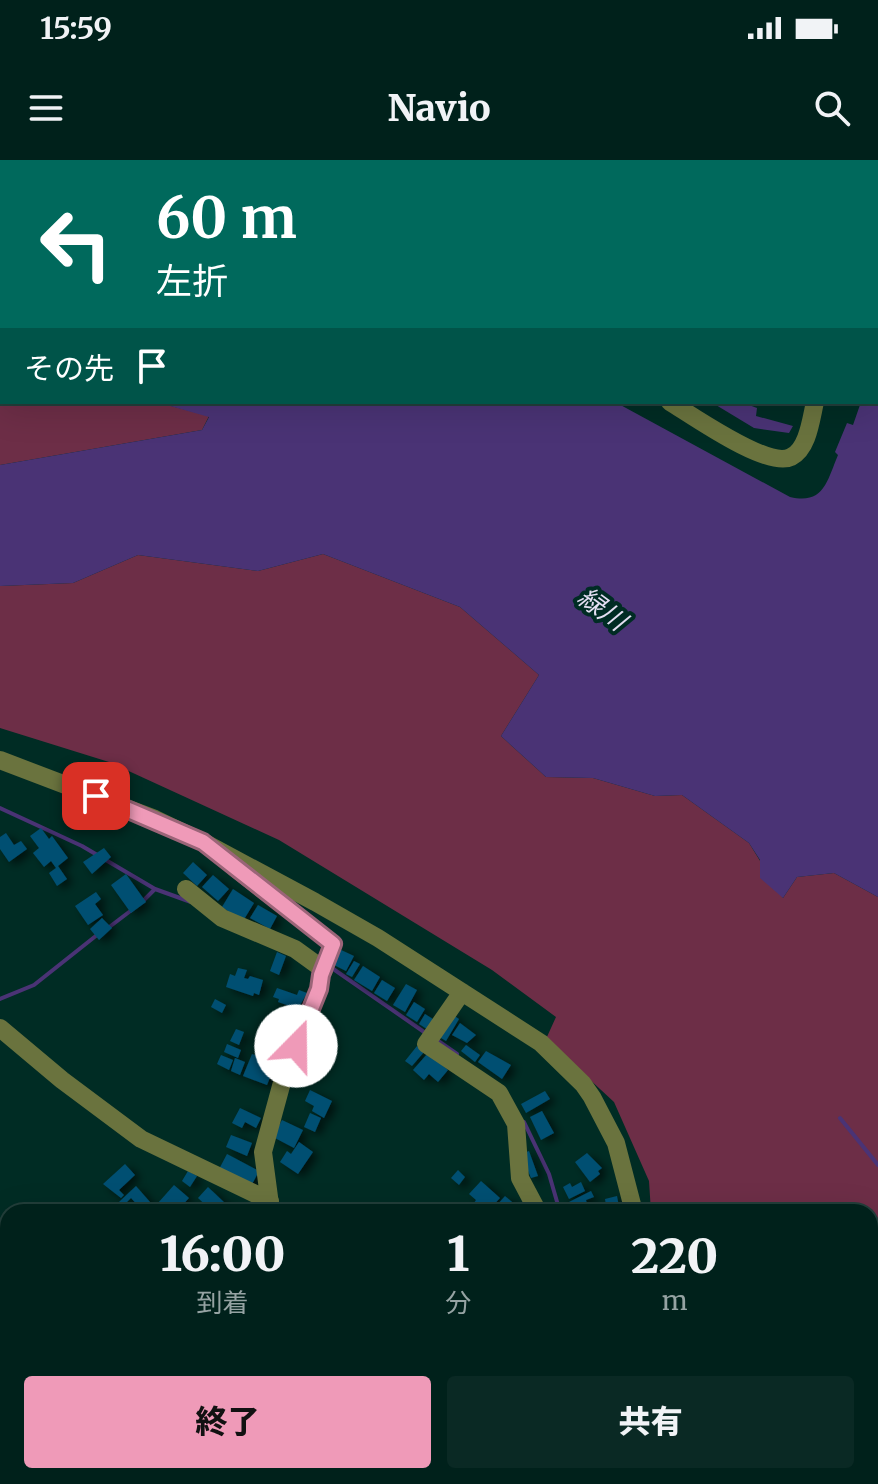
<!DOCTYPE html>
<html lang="ja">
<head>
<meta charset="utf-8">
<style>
  body { margin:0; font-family:Merriweather,"Noto Sans JP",serif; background:#0a2924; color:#f1f3f6; height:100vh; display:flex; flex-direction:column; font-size:30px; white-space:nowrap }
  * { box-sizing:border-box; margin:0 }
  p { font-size:26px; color:#95a3a3 }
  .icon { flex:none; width:44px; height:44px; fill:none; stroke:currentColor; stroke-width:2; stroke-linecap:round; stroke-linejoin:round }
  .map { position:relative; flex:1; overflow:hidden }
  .sheet { position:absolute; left:0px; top:1044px; width:878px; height:280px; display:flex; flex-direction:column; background:#00211b; border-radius:24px 24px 0 0; box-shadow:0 8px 32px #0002,0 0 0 2px #223e3a }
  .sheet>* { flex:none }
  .guide { position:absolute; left:0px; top:0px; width:878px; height:244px; box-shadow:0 8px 32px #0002,0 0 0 2px #223e3a; background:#00695c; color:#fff; overflow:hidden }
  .pin { position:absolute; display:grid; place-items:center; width:68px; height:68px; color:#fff; margin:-34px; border-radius:16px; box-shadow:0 4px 12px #0006 }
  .me { position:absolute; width:88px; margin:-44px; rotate:22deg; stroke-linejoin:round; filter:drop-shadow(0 0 6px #0008) }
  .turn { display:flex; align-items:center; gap:28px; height:168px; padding:0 24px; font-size:36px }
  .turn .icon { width:104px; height:104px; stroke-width:2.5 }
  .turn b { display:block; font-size:56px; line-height:68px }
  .then { display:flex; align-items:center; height:76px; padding:0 24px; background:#0003; gap:16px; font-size:30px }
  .eta { display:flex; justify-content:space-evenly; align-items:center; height:136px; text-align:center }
  .eta b { font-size:48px; font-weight:800; line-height:56px }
  .cta { display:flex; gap:16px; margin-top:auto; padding:16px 24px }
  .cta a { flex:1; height:92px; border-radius:8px; background:#ef9ab8; color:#111; font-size:32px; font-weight:800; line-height:92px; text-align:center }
  .cta a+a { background:#0a2924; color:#f1f3f6 }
  .status { display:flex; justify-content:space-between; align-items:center; height:56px; padding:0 40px; background:#00211b; direction:ltr }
  .status svg { height:22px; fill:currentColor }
  header { display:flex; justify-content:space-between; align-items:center; height:104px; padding:0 24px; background:#00211b; font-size:36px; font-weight:800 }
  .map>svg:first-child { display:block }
  .green { fill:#6d2e47 }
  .water { fill:#4a3375 }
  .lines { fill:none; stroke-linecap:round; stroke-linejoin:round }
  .stream { stroke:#4a3375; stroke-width:4 }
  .canal { stroke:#4a3375; stroke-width:12 }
  .building { fill:#044f72; filter:url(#shadow) }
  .minor { stroke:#6a733e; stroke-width:18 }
  .route-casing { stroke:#9b6478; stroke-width:20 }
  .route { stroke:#ef9ab8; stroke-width:14 }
  .labels { text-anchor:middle; stroke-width:8; stroke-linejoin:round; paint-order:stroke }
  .water-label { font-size:26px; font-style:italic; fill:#e4dff3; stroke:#002c24 }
</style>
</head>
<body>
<div class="status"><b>15:59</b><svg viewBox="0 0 49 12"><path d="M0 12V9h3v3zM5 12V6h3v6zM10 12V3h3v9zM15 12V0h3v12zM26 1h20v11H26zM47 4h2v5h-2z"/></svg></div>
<header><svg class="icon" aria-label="menu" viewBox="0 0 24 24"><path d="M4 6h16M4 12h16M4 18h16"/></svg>Navio<svg class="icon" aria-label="search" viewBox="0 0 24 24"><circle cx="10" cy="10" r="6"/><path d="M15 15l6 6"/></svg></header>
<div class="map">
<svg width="878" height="1324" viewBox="0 0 878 1324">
  <defs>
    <filter id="shadow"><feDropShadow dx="5.5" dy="3.5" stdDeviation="4" flood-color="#0009"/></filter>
  </defs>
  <rect width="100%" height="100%" fill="#002c24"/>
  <path class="green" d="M0 200 2 242H156L209 256 202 270 0 305Z
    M323 394 460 447 539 515 501 576 546 617 593 618 655 636 682 635 749 683 783 738 797 717 834 713 878 737V1228L877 1186 870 1169V1052H651L649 1021 614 942 546 879 556 857 492 810 279 680 109 602 0 568V426L73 423 138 395 258 411Z"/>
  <path class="water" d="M0 0 127 2H2V200Z
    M878 203V737L834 713 797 717 783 738 760 718V700L749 683 682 635 655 636 593 618 546 617 501 576 539 515 460 447 323 394 258 411 138 395 73 423 0 426V305L202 270 209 257 156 242H615L790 337C824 345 827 321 838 295L835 292 847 263 853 265 861 242H876Z
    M711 242H741L757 248 756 256 793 266 789 273 754 268Z"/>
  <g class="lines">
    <path class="stream" d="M0 648 82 686 155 729 191 742
      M143 741 155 729
      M108 768 133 749
      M329 806 427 874
      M0 839 34 825 97 775
      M434 878 457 894
      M840 958 878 1005
      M524 962 549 1014 560 1052
      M870 1235 878 1244"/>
    <path class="canal" d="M303 0 306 2"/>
  </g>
  <path class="building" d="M41 668 49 679 52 676 68 698 58 706 67 719 57 726 49 713 56 708 51 701 44 707 33 693 39 688 30 676Z
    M6 673 14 685 21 681 27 689 9 702 0 689V677Z
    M104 688 111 697 92 714 83 702Z
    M193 702 207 715 197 726 183 713Z
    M126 714 146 742 131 753 111 725Z
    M213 715 229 729 218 741 202 727Z
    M233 729 254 743 243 761 222 747Z
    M96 732 101 739 95 744 103 755 88 765 75 746Z
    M258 745 277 756 270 769 250 758Z
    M102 758 112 768 99 780 90 769Z
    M339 789 354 796 346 811 332 804Z
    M277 792 286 796 279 815 270 811Z
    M354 801 360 804 352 817 346 814Z
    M363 806 380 817 372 831 354 820Z
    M238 808 247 810 244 818 248 819 250 816 263 820 259 835 254 833 253 836 226 827 230 814 235 816Z
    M382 820 395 828 387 841 374 833Z
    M406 824 417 830 405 852 393 845Z
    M277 828 297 835 299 830 307 833 298 849 278 842 279 839 273 837Z
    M215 839 226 845 222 853 211 847Z
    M414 842 425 849 417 862 406 855Z
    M450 853 459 859 446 881 436 875Z
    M425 854 436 861 430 871 419 864Z
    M268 862 284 868 278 880 275 879 273 883 257 874 263 863 267 865Z
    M460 863 476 875 467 883 452 875Z
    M236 869 244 872 239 885 230 881Z
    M227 884 241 890 238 898 224 892Z
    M466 885 480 895 475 902 461 891Z
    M417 886 424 892 412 906 405 901Z
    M486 891 511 905 502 919 478 902Z
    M428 893 448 910 438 922 429 914 424 920 413 910Z
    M252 894 265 898 264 901 275 905 267 925 243 916Z
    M221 895 233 900 229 910 217 904Z
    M235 898 245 902 240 915 231 911Z
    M310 930 332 941 324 958 312 951 314 946 305 941Z
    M545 931 550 939 526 953 521 944Z
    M240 948 261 958 256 968 245 962 242 968 232 963Z
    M542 951 554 973 541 980 530 957Z
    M310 953 321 958 315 972 304 967Z
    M282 960 303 970 294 988 273 977Z
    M231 975 252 983 247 996 226 987Z
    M299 982 313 992 298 1014 280 1002 287 991 291 994Z
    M529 991 538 1016 531 1018 521 994Z
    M587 993 602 1008 598 1011 600 1014 590 1022 575 1002Z
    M227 994 259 1011 249 1030 217 1013Z
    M125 1004 135 1015 119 1030 124 1035 121 1038 103 1024Z
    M458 1010 465 1017 459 1025 451 1018Z
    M188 1011 197 1016 190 1027 182 1021Z
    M481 1021 500 1038 487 1052 474 1043 476 1040 469 1034Z
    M581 1022 585 1031 569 1039 563 1027 570 1023 572 1027Z
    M174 1025 189 1038 176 1052H150Z
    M136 1026 150 1042 142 1050 131 1038 123 1046 119 1042Z
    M208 1027 226 1044 227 1043 237 1052H213L198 1038Z
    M591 1031 594 1037 586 1040 589 1052H569L565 1044Z
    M505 1036 524 1052H491Z
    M617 1036 620 1052H607L605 1039Z
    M4 1295 8 1298V1316L0 1309V1300Z
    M18 1316H38L35 1324H12Z
    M418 1316H429L435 1322 416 1324 421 1320Z
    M520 1316H539L541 1318 533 1324H526Z"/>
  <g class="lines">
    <path class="minor" d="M179 0 184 2
      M876 64 878 59
      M670 242C693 256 768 309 791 297 808 289 811 259 815 242
      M0 600 155 659 203 682 315 742 378 778 541 883 583 924 592 937 616 983 634 1052
      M236 709 333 784 321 815 319 829 284 915 263 992 271 1052
      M186 729 222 758 295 789 324 810
      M462 832 426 884 499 933 516 964 520 1018 538 1052
      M0 868 62 920 141 979 270 1041
      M870 1303 878 1308
      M40 1324 45 1316
      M313 1324 317 1316
      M841 1324 848 1316"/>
  </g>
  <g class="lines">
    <g class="route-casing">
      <path id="route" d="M96 636 203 682 333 784 321 815 319 829 296 886"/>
    </g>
    <use href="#route" class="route"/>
  </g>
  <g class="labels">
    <g class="water-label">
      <text transform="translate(602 449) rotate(36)" y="9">緑川</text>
    </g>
  </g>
</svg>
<div class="pin" style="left:96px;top:636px;background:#d93025"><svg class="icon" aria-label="arrive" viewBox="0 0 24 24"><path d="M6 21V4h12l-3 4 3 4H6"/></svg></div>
<svg class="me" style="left:296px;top:886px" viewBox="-20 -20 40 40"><circle r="19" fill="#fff"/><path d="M0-13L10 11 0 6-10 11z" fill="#ef9ab8"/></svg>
<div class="guide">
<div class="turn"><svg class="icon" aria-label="left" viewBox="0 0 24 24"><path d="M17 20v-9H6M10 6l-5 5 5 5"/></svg><div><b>60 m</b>左折</div></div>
<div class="then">その先<svg class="icon" aria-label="arrive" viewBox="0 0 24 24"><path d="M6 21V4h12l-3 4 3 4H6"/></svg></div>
</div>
<section class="sheet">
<div class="eta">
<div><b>16:00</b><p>到着</p></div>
<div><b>1</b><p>分</p></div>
<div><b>220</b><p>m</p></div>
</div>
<div class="cta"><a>終了</a><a>共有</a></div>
</section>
</div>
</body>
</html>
